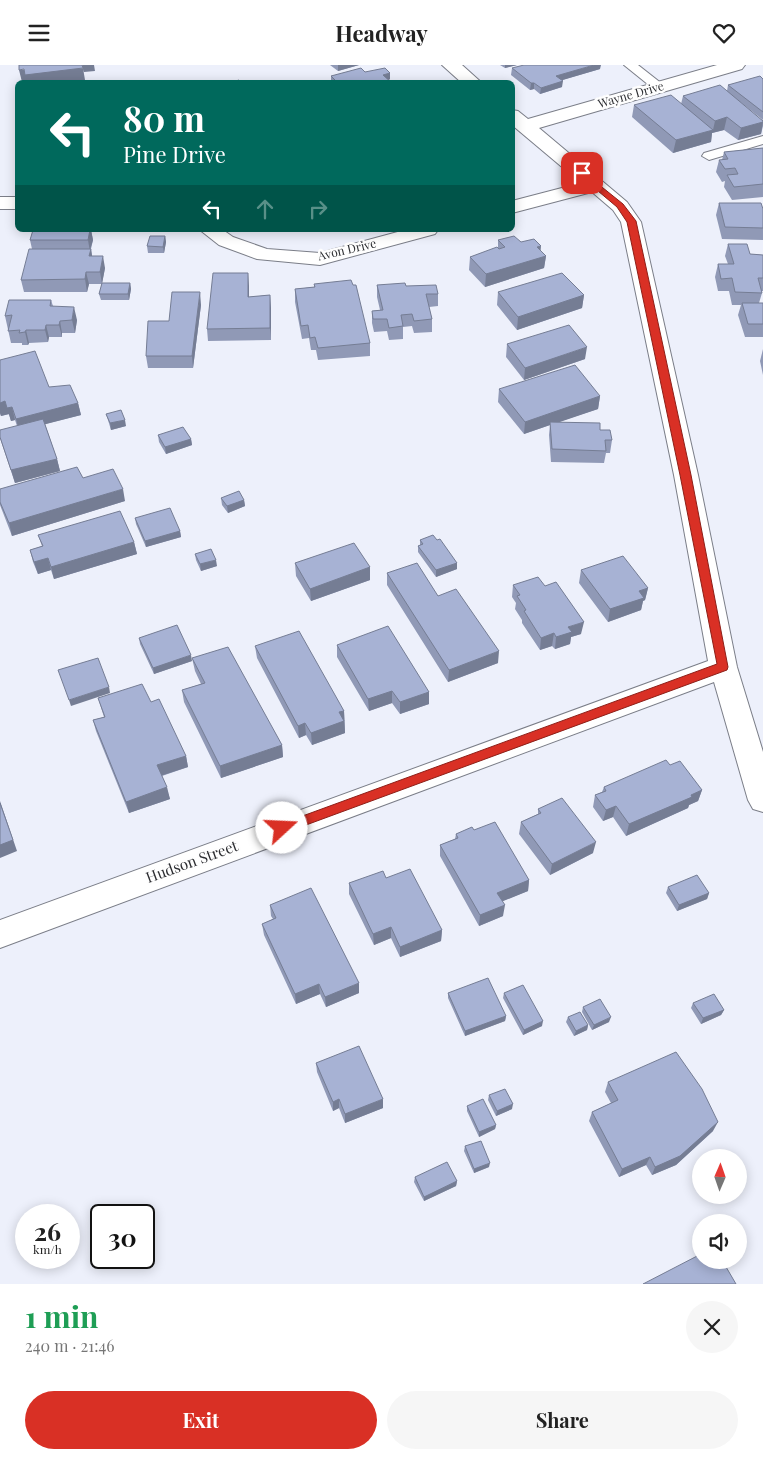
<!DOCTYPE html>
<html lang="en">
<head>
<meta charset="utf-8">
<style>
  body { margin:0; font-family:"Playfair Display",serif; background:#f6f6f6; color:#222; height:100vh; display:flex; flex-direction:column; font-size:19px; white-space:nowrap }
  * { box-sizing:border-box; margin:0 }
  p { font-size:16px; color:#767676 }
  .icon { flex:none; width:28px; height:28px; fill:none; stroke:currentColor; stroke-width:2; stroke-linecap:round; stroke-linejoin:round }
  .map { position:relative; height:1219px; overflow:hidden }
  .side { display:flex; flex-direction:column; background:#fff; flex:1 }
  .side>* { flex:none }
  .guide { position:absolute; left:15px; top:15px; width:500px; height:152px; border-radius:8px; box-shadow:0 2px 12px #0003; background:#00695c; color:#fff; overflow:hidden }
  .needle { width:32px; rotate:2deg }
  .fabs { position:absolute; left:692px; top:1084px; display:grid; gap:10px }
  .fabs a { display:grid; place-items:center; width:55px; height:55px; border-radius:50%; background:#fff; box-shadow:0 2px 12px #0003; font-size:25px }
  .speed { position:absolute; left:15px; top:1139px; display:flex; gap:10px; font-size:25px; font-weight:700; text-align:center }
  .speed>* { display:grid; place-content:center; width:65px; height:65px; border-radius:50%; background:#fff; box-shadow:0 2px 12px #0003; line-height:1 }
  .speed small { font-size:12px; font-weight:400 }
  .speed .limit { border:2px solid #111; border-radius:8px; background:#fff; color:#111 }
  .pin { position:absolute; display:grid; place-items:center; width:42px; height:42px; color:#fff; margin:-21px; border-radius:10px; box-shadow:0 2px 8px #0006 }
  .me { position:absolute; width:55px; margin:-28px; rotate:70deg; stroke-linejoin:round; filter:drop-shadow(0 0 4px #0008) }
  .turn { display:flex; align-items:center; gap:18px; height:105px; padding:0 25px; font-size:22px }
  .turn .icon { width:65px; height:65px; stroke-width:2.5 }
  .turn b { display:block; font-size:35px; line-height:42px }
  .lanes { display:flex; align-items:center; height:48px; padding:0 25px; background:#0003; justify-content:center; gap:25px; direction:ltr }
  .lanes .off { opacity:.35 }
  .round { display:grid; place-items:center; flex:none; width:52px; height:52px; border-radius:26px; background:#f6f6f6 }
  .summary { display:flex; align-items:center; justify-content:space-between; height:85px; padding:0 25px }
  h1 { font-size:30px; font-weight:700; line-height:38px; color:#1e9e55 }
  .action { display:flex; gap:10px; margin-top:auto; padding:10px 25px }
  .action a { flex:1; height:58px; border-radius:30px; background:#d93025; color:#fff; font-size:20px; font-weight:700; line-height:58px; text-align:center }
  .action a+a { background:#f6f6f6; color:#222 }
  header { display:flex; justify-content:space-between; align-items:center; height:65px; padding:0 25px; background:#fff; font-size:22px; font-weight:700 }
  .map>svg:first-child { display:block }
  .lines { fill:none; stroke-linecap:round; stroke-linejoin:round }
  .lane-casing { stroke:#7b7e88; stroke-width:2 }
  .street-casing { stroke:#7b7e88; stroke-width:2 }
  .lane { fill:#fff; fill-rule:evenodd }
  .street { fill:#fff; fill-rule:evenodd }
  .wall { fill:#9099b6 }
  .shaded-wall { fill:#757d94 }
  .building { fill:#a7b2d4; stroke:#757d94 }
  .route { fill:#d93025; stroke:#8d1f18 }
  .labels { text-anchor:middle; stroke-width:5; stroke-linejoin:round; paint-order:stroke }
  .far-street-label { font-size:12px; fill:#2b2c30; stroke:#fefefe }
  .street-label { font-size:15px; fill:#2b2c30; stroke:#fefefe }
</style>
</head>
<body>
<header><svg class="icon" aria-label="menu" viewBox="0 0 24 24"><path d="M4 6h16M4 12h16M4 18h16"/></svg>Headway<svg class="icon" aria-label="heart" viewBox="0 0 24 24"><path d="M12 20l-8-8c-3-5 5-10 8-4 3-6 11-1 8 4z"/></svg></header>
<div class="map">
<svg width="763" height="1219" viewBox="0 0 763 1219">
  <rect width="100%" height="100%" fill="#edf0fb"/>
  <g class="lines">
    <g class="lane-casing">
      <path id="lane" d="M624 0H638L666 22 665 25H655Z
        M763 71V79L709 95 702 91 704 88Z"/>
    </g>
    <g class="street-casing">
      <path id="street" d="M442 0H462L482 18H462Z
        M717 0H745L742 4 539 63 627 137 641 157 698 410 737 602 763 687V747L753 744 748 735 714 617 0 883V855L708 596 674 410 621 157 613 145 592 127 512 148V136L581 118 512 60V45L518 46 528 54Z
        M0 132H18V144H0Z
        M200 165H223L233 172 267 184 320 188 405 165H438L435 169 320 200 257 194 219 180Z"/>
    </g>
    <use href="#lane" class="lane"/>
    <use href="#street" class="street"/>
  </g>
  <path class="wall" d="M330 0H359L338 6Z
    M500 0H517L505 3Z
    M512 3 600 4 562 15V22L540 29 534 24 530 25 511 10Z
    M365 7 390 8V14L389 15 392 18 331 17V11Z
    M763 14V55L734 32 763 56V61L761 69 738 75 724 65 712 68 711 77 673 88 632 52 634 40 681 39 683 31 727 26 728 20Z
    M763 83V132L732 135 724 122 725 116 722 117 716 107 719 95H722L724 87Z
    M719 138 763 144V175L722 174 716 150Z
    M33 165H91L93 175 91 184 92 191 105 203 102 218H130L131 224 129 235H101L99 229 102 219H89L87 227H24L21 215 32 184 30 175Z
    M165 171 166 177 164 188H148L147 181Z
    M498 175 521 177 541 186 546 191 544 203 485 222 469 205 470 192 498 183Z
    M728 179 750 189 763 190V226H761L762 228 759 238H763V272H745L738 250 741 240H732L729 226H718L715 212 718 199H728L725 191Z
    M314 219 370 278V291L318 295 316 285H311L309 273 302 274 295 237V224L314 222Z
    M377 220 406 221 438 229V241L429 242 432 254V267L414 268 412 261 403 262V274L389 275 387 266 374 267 372 258V246L380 245 377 232Z
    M249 221V232L270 230 271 275 208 276 207 264Z
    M498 227 584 230 582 243 517 265 497 240Z
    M51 235 53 241 77 255 75 268H62V272H49L48 277 29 278 28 280H22V278H11L5 251Z
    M201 240 193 303H148L146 291 169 256Z
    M507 279 585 294 524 315 506 292Z
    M763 284V310L760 296Z
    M0 295 78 338 81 350 45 359 57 394 60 406 15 418 0 373 17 361 15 355 11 356 9 349 1 351 0 348Z
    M499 324 600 331 598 344 558 357 600 365 612 375 610 388H606L604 398 551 397 549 370 550 360 524 369 498 337Z
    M106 349 126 361 111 365 108 355Z
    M158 370 191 374 192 380 166 389 159 377Z
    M83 413 125 436 12 471 0 440V424Z
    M221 433 244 435 245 441 228 448 222 440Z
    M135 453 180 466 181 472 146 482 136 459Z
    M38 470 134 477 137 489 54 514 51 505 38 509 33 497 30 485 42 481Z
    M420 475H437L457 498V504L436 512 418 487V481L420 480Z
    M195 489 217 501 201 506 196 495Z
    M295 498 370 502V515L311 536 296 511Z
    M581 505 648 523 645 535 643 536 641 545 608 557 579 518Z
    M387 508 438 531 498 598 448 617 387 520Z
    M513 520 581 569 571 572 570 579 555 584 552 581 540 585 522 558V555L515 544 516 538 512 532Z
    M139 573 192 596 154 609 140 579Z
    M337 580 429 627V639L400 649 392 638 369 646 337 592Z
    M255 581 344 646 345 668 312 680 306 670 299 673 257 593Z
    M192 593 282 680 283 692 221 713 184 637 182 625 201 619 195 606Z
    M98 633 151 637 186 691 188 702 162 711 170 734 129 748 96 666 93 655 104 652Z
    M670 700 702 725 698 736 689 740 688 743 626 771 613 752 603 756 593 742 595 730 602 727 604 722Z
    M538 744 593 788 550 810 519 769 521 757 538 749Z
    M474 765 529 815 528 826 502 836 503 851 479 861 440 791V780L455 774 456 769Z
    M386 813 442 865 441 876 400 892 391 873 374 880 349 829V818Z
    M668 822 709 828 707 834 677 846 666 828Z
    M270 840 359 928 326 942 320 929 296 939 264 870 262 859 273 854 271 851Z
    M448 928 506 951 505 956 465 971 448 933Z
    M504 928 542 961 523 970 503 933Z
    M693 938 724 945 721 950 701 959 691 943Z
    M583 942 609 957 592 965 582 947Z
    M568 952 588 960 587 965 574 971 566 957Z
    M316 998 383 1043 345 1058 339 1043 333 1046 317 1007Z
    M608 1017 713 1066 676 1100 652 1110 646 1100 619 1112 589 1056 592 1047 611 1038 605 1027Z
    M489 1030 512 1044 496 1051 488 1035Z
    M467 1041 496 1060 495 1064 479 1072 467 1046Z
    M465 1081 489 1102 474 1108 464 1086Z
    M415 1112 457 1116 456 1121 424 1136 414 1117Z"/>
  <path class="shaded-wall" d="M82 0H94L95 6 84 7Z
    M338 0H359L338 6Z
    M505 0H517L505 3Z
    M594 0H601L600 4 556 17V11Z
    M83 3 85 15 66 18H27L26 16 22 17 19 5Z
    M390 8V14L383 16V10Z
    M563 16 562 22 540 29 541 23Z
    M531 18H534V24L530 25Z
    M727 52 724 65 712 68 711 77 673 88 676 75 713 65 715 56Z
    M763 57 761 69 738 75 741 63Z
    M90 165H91L93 175 90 185 91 184 93 197 89 191 90 187 88 175Z
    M165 171 166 177 164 188 163 182Z
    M541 181 540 193 546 191 544 203 485 222 486 209 537 182Z
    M103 191 105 203 102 219 100 207Z
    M86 207 89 219 87 227 85 214Z
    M248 208 249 221V244L248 232Z
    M130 218 131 224 129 235 128 229Z
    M200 227 201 240 193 303 192 291Z
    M270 230 271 243V275L270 263Z
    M584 230 582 243 517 265 518 252Z
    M74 242 77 255 75 268 72 255Z
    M60 256 62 268V272L59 260Z
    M46 260 49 272 48 277 45 265Z
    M26 265 29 278 28 280 25 267Z
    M587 282 585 294 524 315 525 303Z
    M600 331 598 344 551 360 550 357V360L524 369 525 357Z
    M5 336 9 349 1 351 0 348V338Z
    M78 338 81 350 19 366 16 354Z
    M12 342 15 355 11 356 7 343Z
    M125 355 126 361 111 365 110 358Z
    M191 374 192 380 166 389 165 382Z
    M57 394 60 406 15 418 11 405Z
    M123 424 125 436 12 471 9 458Z
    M244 435 245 441 228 448 227 441Z
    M180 466 181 472 146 482 145 476Z
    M134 477 137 489 54 514 51 502Z
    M48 493 51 505 38 509 34 497Z
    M216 495 217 501 201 506 200 499Z
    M457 498V504L436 512V505Z
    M370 502V515L311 536 310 524Z
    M648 523 645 535 643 536 641 545 608 557 610 544 639 526Z
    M584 557 581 569 571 572 570 579 555 584 556 572 568 562Z
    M554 568 552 581 540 585 541 573Z
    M499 586 498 598 448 617 449 605Z
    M191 590 192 596 154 609 153 603Z
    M109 622 110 628 71 641 69 635Z
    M392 626V638L369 646 368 634Z
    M429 627V639L400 649V637Z
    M344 646 345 668 312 680 311 668 339 647Z
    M305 658 306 670 299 673 298 661Z
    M282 680 283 692 221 713 220 701Z
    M186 691 188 702 160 711 157 700Z
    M167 722 170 734 129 748 126 737Z
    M702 725 698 736 689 740 688 743 626 771 629 759Z
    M0 736 17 786 0 793Z
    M616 741 613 752 603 756 606 745Z
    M596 777 593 788 550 810 552 799Z
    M529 815 528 826 496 839 497 828Z
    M709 828 707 834 677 846 679 840Z
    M505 840 503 851 479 861 480 850Z
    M391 862V873L374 880 373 869Z
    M442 865 441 876 400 892V882Z
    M359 918V928L326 942 325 932Z
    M319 919 320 929 296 939 295 929Z
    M724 945 721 950 701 959 703 953Z
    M506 951 505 956 465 971V966Z
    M611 952 609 957 592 965 594 960Z
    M543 956 542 961 523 970 524 965Z
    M588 960 587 965 574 971 576 966Z
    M339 1034V1043L333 1046V1037Z
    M383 1034V1043L345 1058V1049Z
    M513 1039 512 1044 496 1051 497 1046Z
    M718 1057 713 1066 676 1100 652 1110 655 1102Z
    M496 1060 495 1064 479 1072V1067Z
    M650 1092 646 1100 619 1112 622 1104Z
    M490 1098 489 1102 474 1108V1104Z
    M457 1116 456 1121 424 1136V1132Z"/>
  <path class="building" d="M19 0H82L83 3 25 10 24 4 19 5Z
    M524 0H594L556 11 563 16 541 23 534 18H531L512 3Z
    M361 3 365 7 385 3 390 8 383 10 392 18H338L331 11Z
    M760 11 763 14V47L728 20Z
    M239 15 241 18H229Z
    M720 20 763 56V57L741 63 727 52 715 56 683 31Z
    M671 30 713 65 676 75 634 40Z
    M763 83V119L734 122 727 110 738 109 735 103 725 104 719 95 728 94 724 87Z
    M719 138H761L763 144V163L725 162Z
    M33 165H90L88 175H30Z
    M150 171H165L163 182 147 181Z
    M514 171 521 177 534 174 541 181 537 182 546 191 486 209 470 192 497 182 499 184 505 182 498 175Z
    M728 179H747L750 189 763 190V213H758L762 228 735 227 732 213 721 214 718 199H734Z
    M29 184H91L89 191H103L100 207H86L85 214 21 215Z
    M213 208H248V232L270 230V263L207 264Z
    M562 208 584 230 518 252 498 227Z
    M351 215 353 220H356L370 278 318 283 315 272 310 273 308 260 301 261 295 224 315 222 314 219Z
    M102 218H130L128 229H99Z
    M405 218 406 221 436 220 438 229H426L432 254 414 256 412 249 401 250 403 261 389 263 387 254H373L372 246 383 245 377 220Z
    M172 227H200L192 291H146L148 256H169Z
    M9 235H51L50 241 74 242 72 255 60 256 59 260H46L45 265H26L25 267 19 268 20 265 8 266 12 250 5 251Z
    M742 238H763V259H748Z
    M569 260 587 282 525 303 507 279Z
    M35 286 49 322 70 320 78 338 16 354 12 342 7 343 5 336 0 338V295Z
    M575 300 600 331 525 357 499 324Z
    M121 345 125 355 110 358 106 349Z
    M43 354 57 394 11 405 0 372V365Z
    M550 357 600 358V365H610L612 375H605L606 386 552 384Z
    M183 362 191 374 165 382 158 370Z
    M77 402 83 413 113 404 123 424 9 458 0 437V424Z
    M239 426 244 435 227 441 221 433Z
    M170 443 180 466 145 476 135 453Z
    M120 446 134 477 51 502 48 493 34 497 30 485 43 481 38 470Z
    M433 470 437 475 440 474 457 498 436 505 418 481 423 479 420 475Z
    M354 478 370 502 310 524 295 498Z
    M211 484 216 495 200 499 195 489Z
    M623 491 648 523 639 526 644 533 610 544 581 505Z
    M417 498 438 531 456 524 499 586 449 605 387 508Z
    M538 512 545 521 556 517 584 557 568 562 572 567 556 572 554 568 541 573 524 546 526 545 517 531 520 530 513 520Z
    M177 560 191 590 153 603 139 573Z
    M388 561 429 627 400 637 392 626 368 634 337 580Z
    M299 566 344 646 339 647 344 656 311 668 305 658 298 661 255 581Z
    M228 582 282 680 220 701 182 625 205 618 192 593Z
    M98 593 109 622 69 635 58 605Z
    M142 619 151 637 159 634 186 691 157 700 167 722 126 737 93 655 105 652 98 633Z
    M666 695 670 700 680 696 702 725 691 730 692 732 629 759 616 741 606 745 595 730 606 726 604 722Z
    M562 733 596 777 552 799 521 757 541 748 538 744Z
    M0 738 13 775 0 780Z
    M495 757 529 815 497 828 505 840 480 850 440 780 458 773 456 769 472 762 474 765Z
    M410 804 442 865 400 882 391 862 373 869 349 818 383 806 386 813Z
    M697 810 709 828 679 840 668 822Z
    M311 823 359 918 325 932 319 919 295 929 262 859 276 853 270 840Z
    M488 913 506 951 465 966 448 928Z
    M523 920 543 956 524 965 504 928Z
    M714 929 724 945 703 953 693 938Z
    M600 934 611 952 594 960 583 942Z
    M580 947 588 960 576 966 568 952Z
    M359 981 383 1034 345 1049 339 1034 333 1037 316 998Z
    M676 987 702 1024 718 1057 680 1091 655 1102 650 1092 622 1104 592 1047 618 1035 608 1017Z
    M505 1024 513 1039 497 1046 489 1030Z
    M483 1034 496 1060 479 1067 467 1041Z
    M481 1076 490 1098 474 1104 465 1081Z
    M447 1097 457 1116 424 1132 415 1112Z
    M701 1189V1195H722L736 1219H643Z"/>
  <path class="route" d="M582 106 623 139 636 156 691 410 728 602 727 605 287 767H278L276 763 278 760 717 599 680 410 627 157 617 142 579 110 578 108Z"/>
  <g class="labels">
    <g class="far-street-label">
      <text transform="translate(631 30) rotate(-16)" y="4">Wayne Drive</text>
      <text transform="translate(347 185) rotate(-13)" y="4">Avon Drive</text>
    </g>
    <g class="street-label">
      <text transform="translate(192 797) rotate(-20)" y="5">Hudson Street</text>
    </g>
  </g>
</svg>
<div class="fabs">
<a><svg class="needle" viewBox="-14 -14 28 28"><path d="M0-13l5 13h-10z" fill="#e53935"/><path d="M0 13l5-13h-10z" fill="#767676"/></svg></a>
<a><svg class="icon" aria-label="sound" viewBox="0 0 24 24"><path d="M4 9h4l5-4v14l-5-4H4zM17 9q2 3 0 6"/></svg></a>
</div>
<div class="speed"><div>26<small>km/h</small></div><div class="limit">30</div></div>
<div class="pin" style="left:582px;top:108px;background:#d93025"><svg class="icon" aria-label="arrive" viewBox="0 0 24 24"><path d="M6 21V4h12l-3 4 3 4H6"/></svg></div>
<svg class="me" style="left:282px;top:763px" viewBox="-20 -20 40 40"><circle r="19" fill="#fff"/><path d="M0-13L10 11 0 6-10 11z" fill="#d93025"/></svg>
<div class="guide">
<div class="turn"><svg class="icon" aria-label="left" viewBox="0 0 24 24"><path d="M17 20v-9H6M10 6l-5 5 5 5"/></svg><div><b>80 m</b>Pine Drive</div></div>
<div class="lanes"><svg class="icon" aria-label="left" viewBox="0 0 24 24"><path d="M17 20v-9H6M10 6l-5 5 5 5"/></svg><svg class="icon off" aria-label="ahead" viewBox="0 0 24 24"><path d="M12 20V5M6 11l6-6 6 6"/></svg><svg class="icon off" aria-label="right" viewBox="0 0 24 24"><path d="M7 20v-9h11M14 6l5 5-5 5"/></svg></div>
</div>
</div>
<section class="side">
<div class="summary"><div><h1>1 min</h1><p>240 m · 21:46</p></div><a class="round"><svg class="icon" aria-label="close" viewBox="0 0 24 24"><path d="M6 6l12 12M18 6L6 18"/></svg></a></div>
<div class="action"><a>Exit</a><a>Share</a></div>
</section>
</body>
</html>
